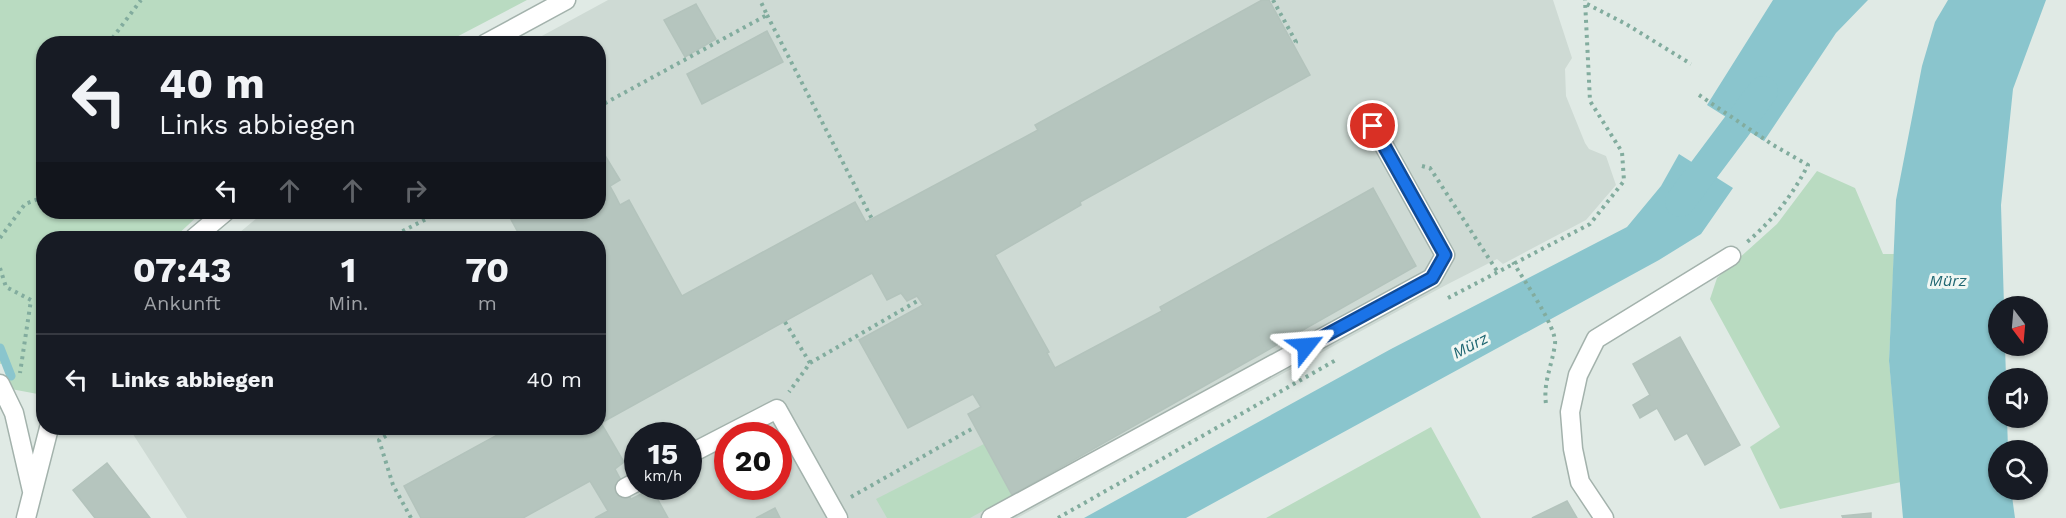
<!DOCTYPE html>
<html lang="de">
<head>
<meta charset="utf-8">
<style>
  body { margin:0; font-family:"Work Sans",sans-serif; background:#20242c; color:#f1f3f6; height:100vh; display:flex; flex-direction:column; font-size:22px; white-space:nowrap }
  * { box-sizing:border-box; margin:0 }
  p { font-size:20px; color:#9ea1a6 }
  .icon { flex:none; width:33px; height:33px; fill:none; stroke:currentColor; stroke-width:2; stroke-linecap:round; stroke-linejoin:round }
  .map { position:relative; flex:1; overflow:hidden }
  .side { position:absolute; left:36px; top:231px; width:570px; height:204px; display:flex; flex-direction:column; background:#171b24; border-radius:24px; box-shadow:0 2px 4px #0004 }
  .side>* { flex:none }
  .banner { position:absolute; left:36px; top:36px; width:570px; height:183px; border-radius:24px; box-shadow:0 2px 4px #0004; background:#171b24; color:#f1f3f6; overflow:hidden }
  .needle { width:39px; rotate:164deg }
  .buttons { position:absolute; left:1988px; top:296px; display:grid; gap:12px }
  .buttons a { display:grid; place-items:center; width:60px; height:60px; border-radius:50%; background:#171b24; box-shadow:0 2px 4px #0004; font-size:30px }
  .speed { position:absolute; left:624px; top:422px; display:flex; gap:12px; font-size:30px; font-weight:700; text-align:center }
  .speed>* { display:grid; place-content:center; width:78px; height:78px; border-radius:50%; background:#171b24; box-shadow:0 2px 4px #0004; line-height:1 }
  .speed small { font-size:15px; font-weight:400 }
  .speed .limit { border:9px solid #d22; background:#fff; color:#111 }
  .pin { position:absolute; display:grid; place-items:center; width:51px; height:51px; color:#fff; margin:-26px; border:3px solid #fff; border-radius:50%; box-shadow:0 2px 6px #0007 }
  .me { position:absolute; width:66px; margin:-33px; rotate:62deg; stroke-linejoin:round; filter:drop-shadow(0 0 4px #0008) }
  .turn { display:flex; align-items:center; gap:21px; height:126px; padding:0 24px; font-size:27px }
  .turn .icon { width:78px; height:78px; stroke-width:2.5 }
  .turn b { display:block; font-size:42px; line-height:51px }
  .lanes { display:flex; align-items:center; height:57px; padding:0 24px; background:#0003; justify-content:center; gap:30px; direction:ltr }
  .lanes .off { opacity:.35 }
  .eta { display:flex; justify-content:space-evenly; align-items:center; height:102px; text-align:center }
  .eta b { font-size:36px; font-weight:700; line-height:42px }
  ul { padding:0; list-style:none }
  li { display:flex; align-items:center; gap:18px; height:90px; padding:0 24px; border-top:2px solid #363941 }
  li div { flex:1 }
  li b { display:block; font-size:22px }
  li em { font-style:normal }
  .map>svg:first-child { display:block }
  .built { fill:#cedad4; fill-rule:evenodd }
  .green { fill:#b9dbc1 }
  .water { fill:#8ac5cd }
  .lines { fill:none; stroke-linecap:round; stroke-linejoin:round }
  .stream { stroke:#8ac5cd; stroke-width:9 }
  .canal { stroke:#8ac5cd; stroke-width:30 }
  .building { fill:#b5c5be; stroke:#b3c3bc; stroke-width:1.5 }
  .minor-casing { stroke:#a3b2ac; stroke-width:21 }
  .path { stroke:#82ac9e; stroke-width:4; stroke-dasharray:3 4.5; stroke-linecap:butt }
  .minor { stroke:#fff; stroke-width:18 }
  .route-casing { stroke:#114b97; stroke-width:15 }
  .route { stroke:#1a73e8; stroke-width:10 }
  .labels { text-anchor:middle; stroke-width:6; stroke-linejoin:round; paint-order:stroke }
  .water-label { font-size:16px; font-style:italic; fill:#1f6772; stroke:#f0f7f3 }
</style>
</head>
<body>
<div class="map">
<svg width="2066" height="518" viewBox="0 0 2066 518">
  <rect width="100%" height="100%" fill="#e0eae5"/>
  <path class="built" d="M608 0H1553L1572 58 1565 69 1566 96 1585 143 1589 149 1606 156 1616 185 1586 220 1503 264 1497 259 1446 285 1017 518H187L129 428H598V238H233L264 212H598V44L529 43ZM638 435H688V486H638ZM728 435H778V486H728Z"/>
  <path class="green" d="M0 0H527L445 43 44 44V212H202L174 238H44L43 395 11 389 4 363 0 364Z
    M1817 171 1855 188 1883 254H1894L1889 361 1901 482 1780 509 1750 447 1780 427 1710 299 1717 278 1777 224Z
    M1431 427 1481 518H1266Z
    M984 444 1012 495 970 518H887L876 499Z"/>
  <path class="water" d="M1773 0H1868L1836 33 1764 141 1707 105Z
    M1948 0H2046L2013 89 2001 205 2004 306H1998V345H2005L2006 378H1998V417H2007L2008 450H1998V489H2011L2015 518H1903L1889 361 1896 200 1922 66 1935 22Z
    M1679 154 1733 188 1701 234 1659 260 1186 518H1084L1391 349 1627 227 1661 186Z"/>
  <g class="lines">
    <path class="stream" d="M0 348 11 376"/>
    <path class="canal" d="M1680 202 1763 91"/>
  </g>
  <path class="building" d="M1262 0H1269L1310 75 1080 202 1081 205 995 255 1049 352 1047 353 1055 368 1162 311 1160 307 1373 188 1416 266 1012 495 968 414 981 407 973 394 908 428 859 340 923 305 917 296 907 301 901 293 887 300 872 273 601 423 624 462 615 469 631 499 652 489 668 518H595L608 511 590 481 523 518H421L404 486 510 428H598V238H526L524 234 520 236 507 212H598V144L620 180 610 186 616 197 620 205 629 200 682 296 855 202 866 222 1038 130 1035 125Z
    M696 4 716 39 685 57 664 20Z
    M767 31 783 62 702 104 687 74Z
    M1680 337 1740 445 1705 465 1687 433 1675 440 1657 408 1640 418 1633 405 1650 395 1633 364Z
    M107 463 150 518H95L73 490Z
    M1567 501 1577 518H1532Z
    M775 508 780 518H756Z
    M1871 513V518H1843L1842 516Z"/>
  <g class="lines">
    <g class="minor-casing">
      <path id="minor" d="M485 44 566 0
        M194 238 225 212
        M0 384 14 413 32 491
        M688 455 777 409 838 518
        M625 488 638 481
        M26 518 49 428
        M991 518 1432 278 1445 255 1373 126
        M1604 518 1580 482 1573 449 1570 412 1578 375 1596 339 1731 256"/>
    </g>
    <path class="path" d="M1273 0 1296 42 1293 44
      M1587 4 1626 24 1691 64
      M767 15 872 219
      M108 44 141 0
      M1699 95 1773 145 1808 165C1792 196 1774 219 1747 242
      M598 107 767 15 760 0
      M1422 166 1430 168 1497 271
      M0 238 25 204 44 197
      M389 238 440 212
      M1513 262C1523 279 1557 327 1555 344 1552 366 1543 382 1546 404
      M0 268 6 287 31 300 20 373
      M1448 298 1590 224 1624 181 1622 152 1590 101 1585 0
      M785 322 810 363 789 392
      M810 363 919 300
      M399 428 379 440 393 485 411 518
      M851 497 975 427
      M1058 518 1336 360"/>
    <use href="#minor" class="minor"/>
  </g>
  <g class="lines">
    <g class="route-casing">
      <path id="route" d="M1306 346 1432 278 1445 255 1373 126"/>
    </g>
    <use href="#route" class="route"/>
  </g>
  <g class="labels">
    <g class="water-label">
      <text x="1948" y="286">Mürz</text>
      <text transform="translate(1470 345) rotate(-28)" y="6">Mürz</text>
    </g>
  </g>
</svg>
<div class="buttons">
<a><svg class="needle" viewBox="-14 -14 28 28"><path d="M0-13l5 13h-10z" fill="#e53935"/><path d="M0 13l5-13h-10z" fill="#9ea1a6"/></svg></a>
<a><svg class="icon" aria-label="sound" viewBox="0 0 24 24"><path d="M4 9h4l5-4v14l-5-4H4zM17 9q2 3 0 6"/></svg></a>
<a><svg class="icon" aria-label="search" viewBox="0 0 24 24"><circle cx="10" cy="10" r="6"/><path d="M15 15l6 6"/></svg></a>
</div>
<div class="speed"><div>15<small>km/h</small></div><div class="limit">20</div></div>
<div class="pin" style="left:1373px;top:126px;background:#d93025"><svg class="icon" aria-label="arrive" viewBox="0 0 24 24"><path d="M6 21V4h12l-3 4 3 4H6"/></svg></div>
<svg class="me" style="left:1306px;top:346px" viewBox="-20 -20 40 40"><path d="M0-17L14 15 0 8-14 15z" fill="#1a73e8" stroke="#fff" stroke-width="4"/></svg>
<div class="banner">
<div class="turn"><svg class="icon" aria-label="left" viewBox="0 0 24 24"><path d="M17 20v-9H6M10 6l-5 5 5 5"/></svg><div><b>40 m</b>Links abbiegen</div></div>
<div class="lanes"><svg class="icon" aria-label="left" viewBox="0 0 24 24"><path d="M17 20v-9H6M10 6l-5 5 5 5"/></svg><svg class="icon off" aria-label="ahead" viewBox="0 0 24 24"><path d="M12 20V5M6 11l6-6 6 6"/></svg><svg class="icon off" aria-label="ahead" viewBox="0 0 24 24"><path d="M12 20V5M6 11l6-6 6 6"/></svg><svg class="icon off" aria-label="right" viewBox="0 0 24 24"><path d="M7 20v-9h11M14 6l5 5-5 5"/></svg></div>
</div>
<section class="side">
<div class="eta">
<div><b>07:43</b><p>Ankunft</p></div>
<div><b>1</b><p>Min.</p></div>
<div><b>70</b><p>m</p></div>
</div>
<ul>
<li><svg class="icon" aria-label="left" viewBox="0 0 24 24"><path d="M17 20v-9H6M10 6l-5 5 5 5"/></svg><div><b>Links abbiegen</b></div><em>40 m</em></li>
</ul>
</section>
</div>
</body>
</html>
